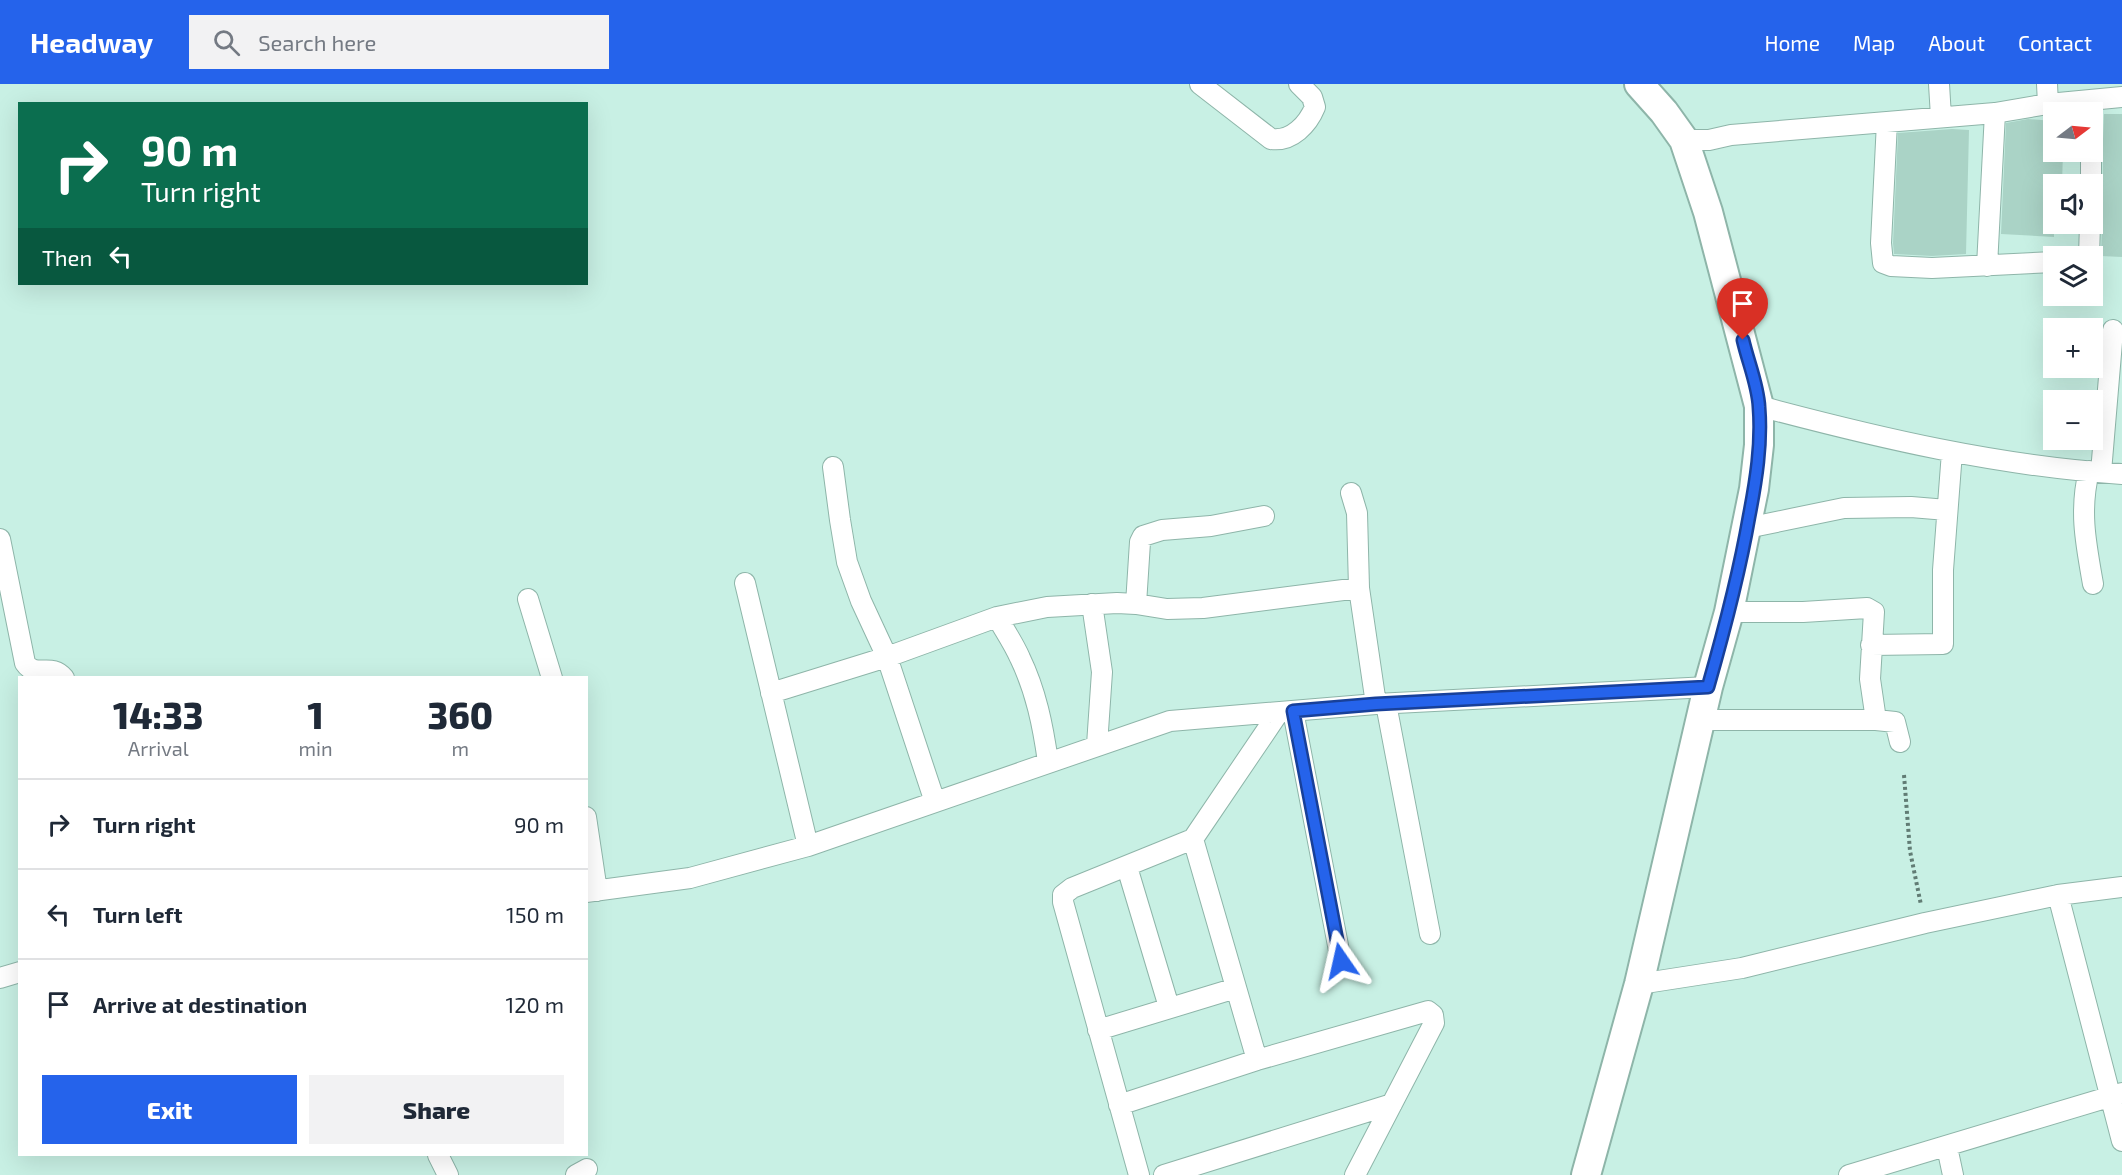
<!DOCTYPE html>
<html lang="en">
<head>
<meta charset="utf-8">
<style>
  body { margin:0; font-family:"Exo 2",sans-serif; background:#f2f2f3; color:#1f2937; height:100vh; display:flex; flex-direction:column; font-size:22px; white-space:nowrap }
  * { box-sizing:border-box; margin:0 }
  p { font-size:20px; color:#747a83 }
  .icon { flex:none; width:33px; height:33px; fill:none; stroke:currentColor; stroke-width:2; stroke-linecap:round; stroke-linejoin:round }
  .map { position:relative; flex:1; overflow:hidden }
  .side { position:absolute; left:18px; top:592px; width:570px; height:480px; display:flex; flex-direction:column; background:#fff; border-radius:0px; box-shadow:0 6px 24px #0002 }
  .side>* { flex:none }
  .hud { position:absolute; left:18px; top:18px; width:570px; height:183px; border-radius:0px; box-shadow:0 6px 24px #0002; background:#0b6e4f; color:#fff; overflow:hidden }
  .needle { width:39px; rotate:74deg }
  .buttons { position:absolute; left:2043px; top:18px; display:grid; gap:12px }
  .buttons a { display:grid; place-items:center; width:60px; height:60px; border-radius:0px; background:#fff; box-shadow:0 6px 24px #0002; font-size:30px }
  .pin { position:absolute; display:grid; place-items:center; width:51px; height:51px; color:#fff; margin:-62px -26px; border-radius:50% 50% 50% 0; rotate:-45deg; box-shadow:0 0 6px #0007 }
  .pin .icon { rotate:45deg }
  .me { position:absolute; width:66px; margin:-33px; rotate:349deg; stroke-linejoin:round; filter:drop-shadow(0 0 4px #0008) }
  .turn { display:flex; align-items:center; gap:21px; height:126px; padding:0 24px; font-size:27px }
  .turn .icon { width:78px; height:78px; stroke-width:2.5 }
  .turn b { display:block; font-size:42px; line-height:51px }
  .then { display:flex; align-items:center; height:57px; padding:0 24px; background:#0003; gap:12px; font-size:22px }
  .eta { display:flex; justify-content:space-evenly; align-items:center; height:102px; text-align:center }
  .eta b { font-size:36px; font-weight:800; line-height:42px }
  .action { display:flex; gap:12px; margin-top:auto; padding:12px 24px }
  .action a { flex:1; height:69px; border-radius:0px; background:#2563eb; color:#fff; font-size:24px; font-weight:800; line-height:69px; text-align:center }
  .action a+a { background:#f2f2f3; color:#1f2937 }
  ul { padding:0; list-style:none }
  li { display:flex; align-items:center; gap:18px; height:90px; padding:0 24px; border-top:2px solid #e0e1e3 }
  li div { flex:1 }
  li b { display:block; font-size:22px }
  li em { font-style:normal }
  header { display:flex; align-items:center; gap:36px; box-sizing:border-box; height:84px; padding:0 30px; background:#2563eb; color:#fff }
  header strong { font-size:28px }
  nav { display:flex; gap:33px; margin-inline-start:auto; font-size:21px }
  .search { width:420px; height:54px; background:#f2f2f3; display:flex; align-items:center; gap:15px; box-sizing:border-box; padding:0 21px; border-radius:0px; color:#747a83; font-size:22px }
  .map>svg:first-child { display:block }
  .building { fill:#aad3c6 }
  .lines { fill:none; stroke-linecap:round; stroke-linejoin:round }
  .street-casing { stroke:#8eb5a9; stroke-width:22 }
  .secondary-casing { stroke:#8eb5a9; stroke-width:32 }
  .path { stroke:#617c74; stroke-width:4; stroke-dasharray:3 3; stroke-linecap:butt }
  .street { stroke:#fff; stroke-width:20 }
  .secondary { stroke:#fff; stroke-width:28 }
  .route-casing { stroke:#184099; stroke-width:15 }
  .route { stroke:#2563eb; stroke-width:10 }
</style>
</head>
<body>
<header>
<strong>Headway</strong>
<div class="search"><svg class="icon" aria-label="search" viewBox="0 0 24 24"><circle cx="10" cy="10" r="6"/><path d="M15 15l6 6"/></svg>Search here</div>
<nav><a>Home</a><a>Map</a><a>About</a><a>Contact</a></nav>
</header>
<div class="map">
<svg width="2122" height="1091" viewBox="0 0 2122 1091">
  <rect width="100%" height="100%" fill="#c8f0e4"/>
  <path class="building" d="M2104 30H2122V173L2101 172 2102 140 2098 131V114L2103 100V68L2099 60V55H2103Z
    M2028 35 2054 37V68H2063L2062 100H2054V153L2001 150 2006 39Z
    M1952 45 1969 46 1966 170 1932 172 1894 170 1893 159 1898 49Z"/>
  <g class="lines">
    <g class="street-casing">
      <path id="street" d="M1200 0 1271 55C1292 58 1308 40 1315 23L1312 13 1299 0
        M1939 0 1941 33
        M2047 0 2048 20
        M1887 38 1881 159 1883 179 1891 182 1932 184 2054 178
        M1684 56H1709L1731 51 1995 29 2048 20 2122 13
        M2091 100V68
        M2089 172 2090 140
        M1987 182 1995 29
        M1759 322C1879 354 1998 382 2122 390
        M833 383 840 436 847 478 861 517 887 573 935 718
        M2089 387C2079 427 2086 460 2093 500
        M2101 388 2113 246
        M1351 409 1357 429 1359 504 1376 620
        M1747 444 1844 424 1911 423 1947 426
        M0 455 25 579C36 595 51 578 64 594
        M745 499 808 762
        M528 515 552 594
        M1092 520 1102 588 1097 661
        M1136 520 1140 458 1143 452 1162 446 1211 442 1264 432
        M1729 528H1803L1867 524 1874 528 1870 595 1876 636 1895 638 1900 658
        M997 533C1005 547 1014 560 1020 574 1036 607 1043 642 1048 678
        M1871 561 1943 560V486L1952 368
        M771 609 887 573 997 533 1047 523 1117 519 1136 520 1167 525 1203 524 1359 504
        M1386 620 1430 850
        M1293 627 1341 877
        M1700 636H1876
        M586 733 597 807
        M1193 755 1257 976
        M1127 783 1169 923
        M586 808 690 794 808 762 1170 637 1376 620 1708 603
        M2058 811 2122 1057
        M0 894 20 888
        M1639 900 1742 884 1925 839 2058 811 2122 803
        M1098 946 1236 904
        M1119 1021 1257 976 1428 927 1433 931 1434 939 1355 1091
        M1947 1063 1953 1091
        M438 1071 448 1091
        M576 1091 587 1085
        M1139 1091 1063 818V811L1072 804 1193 755 1279 628
        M1164 1091 1392 1020
        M1849 1091 2122 1009"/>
    </g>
    <g class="secondary-casing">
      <path id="secondary" d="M1586 1091 1639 900 1708 603 1729 528 1754 405 1759 361V322L1708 128 1684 56 1664 28 1639 0"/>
    </g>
    <path class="path" d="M1904 691 1910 767 1921 821"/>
    <use href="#street" class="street"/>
    <use href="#secondary" class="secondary"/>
  </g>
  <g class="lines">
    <g class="route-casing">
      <path id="route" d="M1341 877 1293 627 1376 620 1708 603C1724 547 1739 491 1749 433 1756 397 1762 360 1759 323 1758 301 1748 278 1743 256"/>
    </g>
    <use href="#route" class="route"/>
  </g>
</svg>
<div class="buttons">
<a><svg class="needle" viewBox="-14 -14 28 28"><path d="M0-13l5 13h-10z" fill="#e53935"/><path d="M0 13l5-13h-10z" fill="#747a83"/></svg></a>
<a><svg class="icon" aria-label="sound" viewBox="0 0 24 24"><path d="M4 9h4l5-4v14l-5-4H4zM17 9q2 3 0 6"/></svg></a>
<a><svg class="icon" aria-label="layers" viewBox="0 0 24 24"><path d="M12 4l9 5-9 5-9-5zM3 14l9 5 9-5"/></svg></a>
<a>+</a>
<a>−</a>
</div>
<div class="pin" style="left:1743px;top:256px;background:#d93025"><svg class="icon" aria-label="arrive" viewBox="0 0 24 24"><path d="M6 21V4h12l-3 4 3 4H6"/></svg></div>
<svg class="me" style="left:1341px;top:877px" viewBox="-20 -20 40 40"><path d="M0-17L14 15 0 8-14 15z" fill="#2563eb" stroke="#fff" stroke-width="4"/></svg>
<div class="hud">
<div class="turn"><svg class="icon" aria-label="right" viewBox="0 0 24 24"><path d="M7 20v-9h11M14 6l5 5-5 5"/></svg><div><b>90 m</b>Turn right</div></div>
<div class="then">Then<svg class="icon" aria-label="left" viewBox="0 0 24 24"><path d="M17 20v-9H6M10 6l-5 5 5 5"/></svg></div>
</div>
<section class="side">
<div class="eta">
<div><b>14:33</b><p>Arrival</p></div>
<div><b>1</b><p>min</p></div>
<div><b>360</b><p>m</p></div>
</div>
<ul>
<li><svg class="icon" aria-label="right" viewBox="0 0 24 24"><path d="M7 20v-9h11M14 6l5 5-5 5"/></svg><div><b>Turn right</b></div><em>90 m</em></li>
<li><svg class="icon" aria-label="left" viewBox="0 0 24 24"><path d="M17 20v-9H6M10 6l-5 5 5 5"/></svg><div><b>Turn left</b></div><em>150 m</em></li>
<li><svg class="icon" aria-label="arrive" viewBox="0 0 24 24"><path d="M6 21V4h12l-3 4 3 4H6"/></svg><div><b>Arrive at destination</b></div><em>120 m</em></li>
</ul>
<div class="action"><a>Exit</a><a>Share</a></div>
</section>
</div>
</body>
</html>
